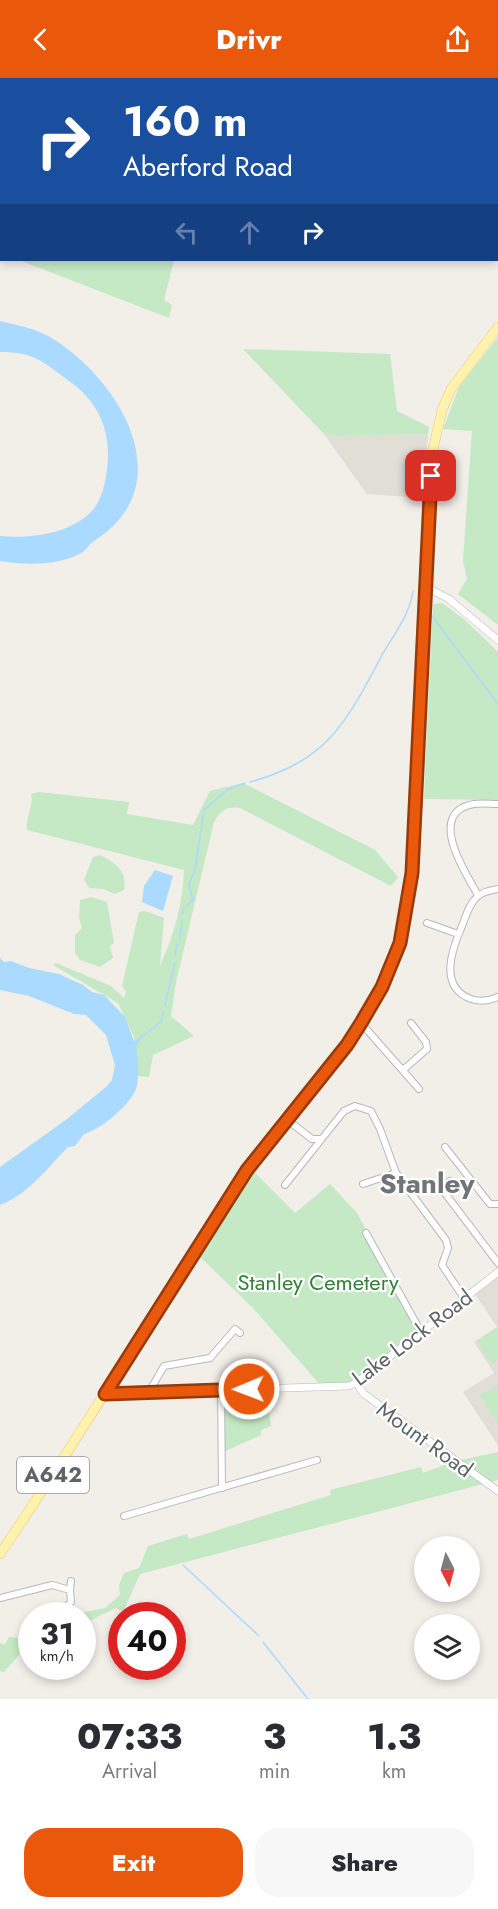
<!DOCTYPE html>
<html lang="en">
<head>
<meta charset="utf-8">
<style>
  body { margin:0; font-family:Jost,sans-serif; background:#f7f7f7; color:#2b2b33; height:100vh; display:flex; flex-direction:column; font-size:22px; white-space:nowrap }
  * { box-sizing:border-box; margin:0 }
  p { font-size:20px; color:#7c7c81 }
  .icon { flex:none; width:33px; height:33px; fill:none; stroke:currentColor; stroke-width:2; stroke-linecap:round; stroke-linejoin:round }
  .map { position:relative; height:1621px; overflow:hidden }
  .drawer { display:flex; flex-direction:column; background:#fff; flex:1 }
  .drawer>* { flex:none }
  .banner { position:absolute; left:0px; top:0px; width:498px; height:183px; box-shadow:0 3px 9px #0003; background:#1a4fa0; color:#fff; overflow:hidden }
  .needle { width:39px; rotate:174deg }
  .fabs { position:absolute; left:414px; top:1458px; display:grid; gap:12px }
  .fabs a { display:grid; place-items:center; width:66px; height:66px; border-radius:50%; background:#fff; box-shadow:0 3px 9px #0003; font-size:30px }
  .speed { position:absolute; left:18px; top:1524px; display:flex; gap:12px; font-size:30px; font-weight:700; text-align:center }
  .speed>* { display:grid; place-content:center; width:78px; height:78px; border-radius:50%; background:#fff; box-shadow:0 3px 9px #0003; line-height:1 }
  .speed small { font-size:15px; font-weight:400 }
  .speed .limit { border:9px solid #d22; background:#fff; color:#111 }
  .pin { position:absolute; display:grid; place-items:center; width:51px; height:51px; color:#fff; margin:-26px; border-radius:12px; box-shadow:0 3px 9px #0006 }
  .me { position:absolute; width:66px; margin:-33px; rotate:269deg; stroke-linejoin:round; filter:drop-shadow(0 0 4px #0008) }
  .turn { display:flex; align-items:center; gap:21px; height:126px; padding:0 24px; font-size:27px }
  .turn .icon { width:78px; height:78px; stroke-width:2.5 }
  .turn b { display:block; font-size:42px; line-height:51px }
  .lanes { display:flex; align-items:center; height:57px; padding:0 24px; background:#0003; justify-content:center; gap:30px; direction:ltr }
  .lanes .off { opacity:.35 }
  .eta { display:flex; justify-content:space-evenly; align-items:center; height:102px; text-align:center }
  .eta b { font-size:36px; font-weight:800; line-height:42px }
  .primary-button { display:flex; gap:12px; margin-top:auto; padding:12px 24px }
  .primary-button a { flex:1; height:69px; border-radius:24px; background:#ea580c; color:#fff; font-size:24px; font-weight:800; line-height:69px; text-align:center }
  .primary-button a+a { background:#f7f7f7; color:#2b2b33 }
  header { display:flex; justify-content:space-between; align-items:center; height:78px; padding:0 24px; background:#ea580c; color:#fff; font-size:27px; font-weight:800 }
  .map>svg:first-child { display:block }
  .education { fill:#e1ded6 }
  .green { fill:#c5e8c5 }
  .water { fill:#aadaff }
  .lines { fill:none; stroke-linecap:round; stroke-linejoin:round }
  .stream { stroke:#aadaff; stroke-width:1.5 }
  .minor-casing { stroke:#b5b8bc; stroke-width:8 }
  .tertiary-casing { stroke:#b5b8bc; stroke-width:8 }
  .primary-casing { stroke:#f2c960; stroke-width:10 }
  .minor { stroke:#fff; stroke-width:6 }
  .tertiary { stroke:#fff; stroke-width:7 }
  .primary { stroke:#fff2af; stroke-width:9 }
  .route-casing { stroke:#983908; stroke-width:15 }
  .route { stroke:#ea580c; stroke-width:10 }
  .labels { text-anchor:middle; stroke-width:4.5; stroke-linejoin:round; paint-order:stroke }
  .shield { fill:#fff; stroke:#8f9295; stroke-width:1.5 }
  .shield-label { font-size:21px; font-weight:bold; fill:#5f6368 }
  .park-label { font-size:22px; fill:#348238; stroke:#fff }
  .street-label { font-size:22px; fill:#5f6368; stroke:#fff }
  .district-label { font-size:28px; font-weight:bold; fill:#70757a; stroke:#fff }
</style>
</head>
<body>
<header><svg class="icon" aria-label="back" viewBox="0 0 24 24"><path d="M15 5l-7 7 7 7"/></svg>Drivr<svg class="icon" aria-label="share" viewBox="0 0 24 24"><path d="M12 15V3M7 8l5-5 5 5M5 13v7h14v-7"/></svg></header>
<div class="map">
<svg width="498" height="1621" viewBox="0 0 498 1621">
  <rect width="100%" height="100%" fill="#f1efe8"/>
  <path class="education" d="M323 355 337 358 428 356 423 420 367 416Z
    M498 1199V1367L463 1314 494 1295 474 1264 497 1249 475 1216Z"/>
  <path class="green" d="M0 0H214V1L2 2 1 175Z
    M19 182H174L164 222 172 227 169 240Z
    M498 259V547L458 516 467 501 463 483 472 353 443 351 459 309Z
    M243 271 390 276 397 333 429 349 428 356 337 358 323 355Z
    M442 525 465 542 498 574V722L424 721 433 526Z
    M243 705 375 772 398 799 391 808 240 730C226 728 221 732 214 744L176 904 171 938 194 958 153 977 149 999 138 998 134 959 118 925 53 887 56 885 111 908 124 920 126 914 122 908 139 834 145 833 164 840 160 888C174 856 183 827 184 792L27 752C25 740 34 728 31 716L39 714 129 724 127 736 193 747 210 713Z
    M100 777C115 784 128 794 124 812L115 816 103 811 89 810 84 802 93 779Z
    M92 819 107 824 114 865 110 868 113 880 100 889 80 882 75 875V857L82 850 79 840 80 822Z
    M249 1089 295 1135 330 1106 357 1135 421 1254 356 1305 323 1310 253 1230 195 1174Z
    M498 1249V1282L492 1286 477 1263Z
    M498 1307V1346L480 1317Z
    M227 1317H266L271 1348 261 1352V1357L223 1374 224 1319Z
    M498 1374V1402L490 1404 461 1382Z
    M455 1383 487 1405 140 1496 123 1534 116 1530 83 1546 82 1538H65L105 1530 120 1517 119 1507 124 1495 139 1490 148 1468 187 1456 189 1461 331 1417 330 1412 421 1389 423 1395Z
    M31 1548C34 1565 15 1580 4 1594L0 1593V1565L5 1566 9 1559 18 1560Z"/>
  <path class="water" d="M0 243C16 247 34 250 48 258 119 299 184 406 94 463 89 466 86 473 81 475 59 488 24 487 0 483V458C29 461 68 456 90 435 100 425 104 411 106 398 113 359 102 326 69 303 43 284 35 274 0 274Z
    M155 792 173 798 163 833 142 824 144 808Z
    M0 880 4 884 11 883 29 890 59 896 83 907 92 914 104 917 125 939 134 963 139 960 140 963 136 968C138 981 140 998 136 1011 129 1028 100 1052 84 1056L75 1068 68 1069C47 1090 29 1116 0 1127V1089L67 1041 106 1009 112 1002 115 987 106 957 86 937 74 936 29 918 0 912Z"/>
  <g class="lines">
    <path class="stream" d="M432 538 498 626
      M250 704C327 683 346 645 381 579 393 557 409 539 413 513
      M186 828 193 822 189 806 195 792 204 732 227 712 245 705
      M182 836 184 830
      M180 860 182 843
      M175 877 177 866
      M165 927 175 885
      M139 961 161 944 163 934
      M183 1487 259 1558
      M263 1564 308 1621"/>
    <g class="minor-casing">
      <path id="minor" d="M457 2V0
        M482 2V0
        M498 811C491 812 482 814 477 819 469 826 466 838 462 848 452 871 438 909 471 921 480 924 489 923 498 919
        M478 817C466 796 425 734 474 726 482 725 490 726 498 726
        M427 845 458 856
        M361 945 419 1011
        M403 992 427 971 426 964 411 945
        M286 1041 312 1061H321
        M445 1069 490 1126H498
        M450 1103 441 1110 498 1185
        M363 1106 396 1095
        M285 1107 344 1033 355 1028 371 1033 380 1051 396 1095 446 1162 448 1170 442 1187 464 1220
        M366 1155 421 1254
        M221 1311 222 1410
        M149 1314 164 1288 210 1280 235 1251 240 1255
        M124 1438 317 1382
        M70 1512 71 1503
        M0 1520 52 1507 70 1512 71 1524 67 1528"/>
    </g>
    <g class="tertiary-casing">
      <path id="tertiary" d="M472 0 477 2
        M496 7H498
        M424 508 449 521 498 562
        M356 1305 364 1316 498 1413
        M105 1316 348 1308 356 1305 498 1194"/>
    </g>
    <g class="primary-casing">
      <path id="primary" d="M0 1476C85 1351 163 1221 245 1094 275 1049 315 1011 347 967 387 913 403 860 413 795L427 448 432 376 442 332 451 311 498 249"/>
    </g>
    <use href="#minor" class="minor"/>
    <use href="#tertiary" class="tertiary"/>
    <use href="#primary" class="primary"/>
  </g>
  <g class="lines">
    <g class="route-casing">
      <path id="route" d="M249 1311 105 1316 247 1092 347 967 361 945 382 909 400 865 412 795 431 398"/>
    </g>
    <use href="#route" class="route"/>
  </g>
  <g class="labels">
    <rect class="shield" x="17" y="1379" width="72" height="36" rx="4.5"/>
    <g class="shield-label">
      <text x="53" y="1404">A642</text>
    </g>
    <g class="park-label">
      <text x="318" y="1212">Stanley Cemetery</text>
    </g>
    <g class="street-label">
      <text transform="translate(412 1259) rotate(-37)" y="8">Lake Lock Road</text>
      <text transform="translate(425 1361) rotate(36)" y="8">Mount Road</text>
    </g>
    <g class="district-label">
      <text x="427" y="1115">Stanley</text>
    </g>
  </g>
</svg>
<div class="fabs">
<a><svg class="needle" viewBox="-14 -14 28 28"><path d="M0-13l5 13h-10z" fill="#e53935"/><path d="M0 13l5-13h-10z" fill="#7c7c81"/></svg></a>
<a><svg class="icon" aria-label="layers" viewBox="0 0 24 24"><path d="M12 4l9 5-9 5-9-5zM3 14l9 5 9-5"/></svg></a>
</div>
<div class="speed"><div>31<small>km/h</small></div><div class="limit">40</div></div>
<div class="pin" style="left:431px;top:398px;background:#d93025"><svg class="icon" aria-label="arrive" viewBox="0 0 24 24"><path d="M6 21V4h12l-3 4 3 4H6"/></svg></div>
<svg class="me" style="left:249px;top:1311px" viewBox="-20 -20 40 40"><circle r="17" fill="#ea580c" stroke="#fff" stroke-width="3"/><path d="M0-11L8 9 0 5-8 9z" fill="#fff"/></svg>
<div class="banner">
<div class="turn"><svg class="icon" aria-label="right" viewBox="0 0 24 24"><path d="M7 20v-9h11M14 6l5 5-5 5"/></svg><div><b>160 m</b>Aberford Road</div></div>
<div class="lanes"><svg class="icon off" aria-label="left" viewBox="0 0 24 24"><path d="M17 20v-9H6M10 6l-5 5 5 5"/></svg><svg class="icon off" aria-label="ahead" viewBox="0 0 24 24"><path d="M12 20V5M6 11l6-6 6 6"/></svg><svg class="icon" aria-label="right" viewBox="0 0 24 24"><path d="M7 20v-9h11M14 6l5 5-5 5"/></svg></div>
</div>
</div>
<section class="drawer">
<div class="eta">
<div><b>07:33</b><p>Arrival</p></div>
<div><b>3</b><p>min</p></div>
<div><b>1.3</b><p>km</p></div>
</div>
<div class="primary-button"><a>Exit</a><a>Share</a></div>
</section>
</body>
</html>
